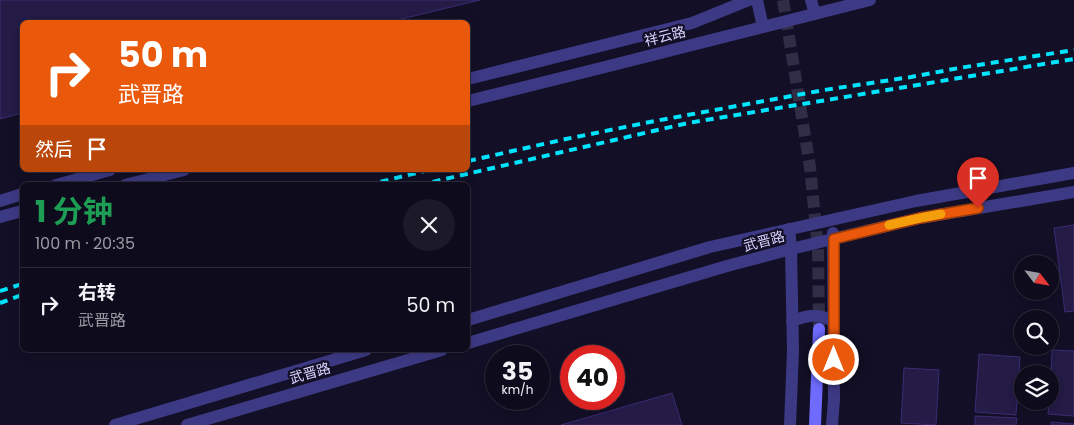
<!DOCTYPE html>
<html lang="zh">
<head>
<meta charset="utf-8">
<style>
  body { margin:0; font-family:Poppins,"Noto Sans SC",sans-serif; background:#1c1929; color:#f1f3f6; height:100vh; display:flex; flex-direction:column; font-size:19px; white-space:nowrap }
  * { box-sizing:border-box; margin:0 }
  p { font-size:16px; color:#9b9ba3 }
  .icon { flex:none; width:28px; height:28px; fill:none; stroke:currentColor; stroke-width:2; stroke-linecap:round; stroke-linejoin:round }
  .map { position:relative; flex:1; overflow:hidden }
  .panel { position:absolute; left:20px; top:182px; width:450px; height:170px; display:flex; flex-direction:column; background:#0e0b1c; border-radius:8px; box-shadow:0 2px 12px #0003,0 0 0 1px #2e2b3b }
  .panel>* { flex:none }
  .hud { position:absolute; left:20px; top:20px; width:450px; height:152px; border-radius:8px; box-shadow:0 2px 12px #0003,0 0 0 1px #2e2b3b; background:#ea580c; color:#fff; overflow:hidden }
  .needle { width:32px; rotate:121deg }
  .tools { position:absolute; left:1014px; top:255px; display:grid; gap:10px }
  .tools a { display:grid; place-items:center; width:45px; height:45px; border-radius:50%; background:#0e0b1c; box-shadow:0 2px 12px #0003,0 0 0 1px #2e2b3b; font-size:25px }
  .speed { position:absolute; left:485px; top:345px; display:flex; gap:10px; font-size:25px; font-weight:700; text-align:center }
  .speed>* { display:grid; place-content:center; width:65px; height:65px; border-radius:50%; background:#0e0b1c; box-shadow:0 2px 12px #0003,0 0 0 1px #2e2b3b; line-height:1 }
  .speed small { font-size:12px; font-weight:400 }
  .speed .limit { border:8px solid #d22; background:#fff; color:#111 }
  .pin { position:absolute; display:grid; place-items:center; width:42px; height:42px; color:#fff; margin:-51px -21px; border-radius:50% 50% 50% 0; rotate:-45deg; box-shadow:0 0 5px #0007 }
  .pin .icon { rotate:45deg }
  .me { position:absolute; width:55px; margin:-28px; rotate:0deg; stroke-linejoin:round; filter:drop-shadow(0 0 4px #0008) }
  .turn { display:flex; align-items:center; gap:18px; height:105px; padding:0 15px; font-size:22px }
  .turn .icon { width:65px; height:65px; stroke-width:2.5 }
  .turn b { display:block; font-size:35px; line-height:42px }
  .then { display:flex; align-items:center; height:48px; padding:0 15px; background:#0003; gap:10px; font-size:19px }
  .round { display:grid; place-items:center; flex:none; width:52px; height:52px; border-radius:26px; background:#1c1929 }
  .summary { display:flex; align-items:center; justify-content:space-between; height:85px; padding:0 15px }
  h1 { font-size:30px; font-weight:700; line-height:38px; color:#1e9e55 }
  ul { padding:0; list-style:none }
  li { display:flex; align-items:center; gap:15px; height:75px; padding:0 15px; border-top:1px solid #2e2b3b }
  li div { flex:1 }
  li b { display:block; font-size:19px }
  li em { font-style:normal }
  .map>svg:first-child { display:block }
  .building { fill:#241b47; stroke:#3b2d73 }
  .lines { fill:none; stroke-linecap:round; stroke-linejoin:round }
  .secondary-tunnel { stroke:#312d47; stroke-width:12; stroke-dasharray:12 6; stroke-linecap:butt }
  .tertiary { stroke:#3d3a85; stroke-width:12 }
  .secondary { stroke:#6f6bff; stroke-width:12 }
  .rail { stroke:#00e5ff; stroke-width:4; stroke-dasharray:8 6; stroke-linecap:butt }
  .route-casing { stroke:#983908; stroke-width:12 }
  .route { stroke:#ea580c; stroke-width:9 }
  .slow { stroke:#f59e0b; stroke-width:9 }
  .labels { text-anchor:middle; stroke-width:4.5; stroke-linejoin:round; paint-order:stroke }
  .street-label { font-size:14px; fill:#d9d4ff; stroke:#130f26 }
</style>
</head>
<body>
<div class="map">
<svg width="1074" height="425" viewBox="0 0 1074 425">
  <rect width="100%" height="100%" fill="#130f26"/>
  <path class="building" d="M0 0H480L389 22H22V113L0 119Z
    M1074 225V311L1065 312 1054 228Z
    M1052 350 1074 351V416L1048 414 1049 401H1050Z
    M979 354 1020 357 1016 415 975 412Z
    M904 368 939 370 936 425 901 423Z
    M672 393 682 425H561Z
    M975 416 1017 418 1016 425H975Z
    M1051 422 1074 424V425H1051Z"/>
  <g class="lines">
    <path class="secondary-tunnel" d="M783 0 810 167 818 249 819 326"/>
    <path class="tertiary" d="M757 0 763 27
      M811 0 815 14
      M468 79 692 23 749 0
      M468 101 597 69 870 0
      M56 185 110 170
      M125 185 184 170
      M0 201 22 194
      M0 217 22 211
      M789 229 791 249 793 351 790 425
      M468 320 710 247 916 201 1074 173
      M792 321C809 315 816 313 834 321
      M468 343 727 266 791 249 920 218 1074 192
      M115 425 366 350
      M187 425 442 350
      M832 425 834 400 833 233"/>
    <path class="secondary" d="M815 425 819 329"/>
    <path class="rail" d="M468 161 566 139 655 121 824 90 911 77 959 68 1074 50
      M367 185 429 170
      M419 185 688 123 1074 59
      M0 291 22 284
      M0 303 22 295"/>
  </g>
  <g class="lines">
    <g class="route-casing">
      <path id="route" d="M834 360V239L920 218 978 208"/>
    </g>
    <use href="#route" class="route"/>
    <path class="slow" d="M889 225 920 218 941 214"/>
  </g>
  <g class="labels">
    <g class="street-label">
      <text transform="translate(665 36) rotate(-14)" y="5">祥云路</text>
      <text transform="translate(764 241) rotate(-15)" y="5">武晋路</text>
      <text transform="translate(310 373) rotate(-16)" y="5">武晋路</text>
    </g>
  </g>
</svg>
<div class="tools">
<a><svg class="needle" viewBox="-14 -14 28 28"><path d="M0-13l5 13h-10z" fill="#e53935"/><path d="M0 13l5-13h-10z" fill="#9b9ba3"/></svg></a>
<a><svg class="icon" aria-label="search" viewBox="0 0 24 24"><circle cx="10" cy="10" r="6"/><path d="M15 15l6 6"/></svg></a>
<a><svg class="icon" aria-label="layers" viewBox="0 0 24 24"><path d="M12 4l9 5-9 5-9-5zM3 14l9 5 9-5"/></svg></a>
</div>
<div class="speed"><div>35<small>km/h</small></div><div class="limit">40</div></div>
<div class="pin" style="left:978px;top:208px;background:#d93025"><svg class="icon" aria-label="arrive" viewBox="0 0 24 24"><path d="M6 21V4h12l-3 4 3 4H6"/></svg></div>
<svg class="me" style="left:834px;top:360px" viewBox="-20 -20 40 40"><circle r="17" fill="#ea580c" stroke="#fff" stroke-width="3"/><path d="M0-11L8 9 0 5-8 9z" fill="#fff"/></svg>
<div class="hud">
<div class="turn"><svg class="icon" aria-label="right" viewBox="0 0 24 24"><path d="M7 20v-9h11M14 6l5 5-5 5"/></svg><div><b>50 m</b>武晋路</div></div>
<div class="then">然后<svg class="icon" aria-label="arrive" viewBox="0 0 24 24"><path d="M6 21V4h12l-3 4 3 4H6"/></svg></div>
</div>
<section class="panel">
<div class="summary"><div><h1>1 分钟</h1><p>100 m · 20:35</p></div><a class="round"><svg class="icon" aria-label="close" viewBox="0 0 24 24"><path d="M6 6l12 12M18 6L6 18"/></svg></a></div>
<ul>
<li><svg class="icon" aria-label="right" viewBox="0 0 24 24"><path d="M7 20v-9h11M14 6l5 5-5 5"/></svg><div><b>右转</b><p>武晋路</p></div><em>50 m</em></li>
</ul>
</section>
</div>
</body>
</html>
